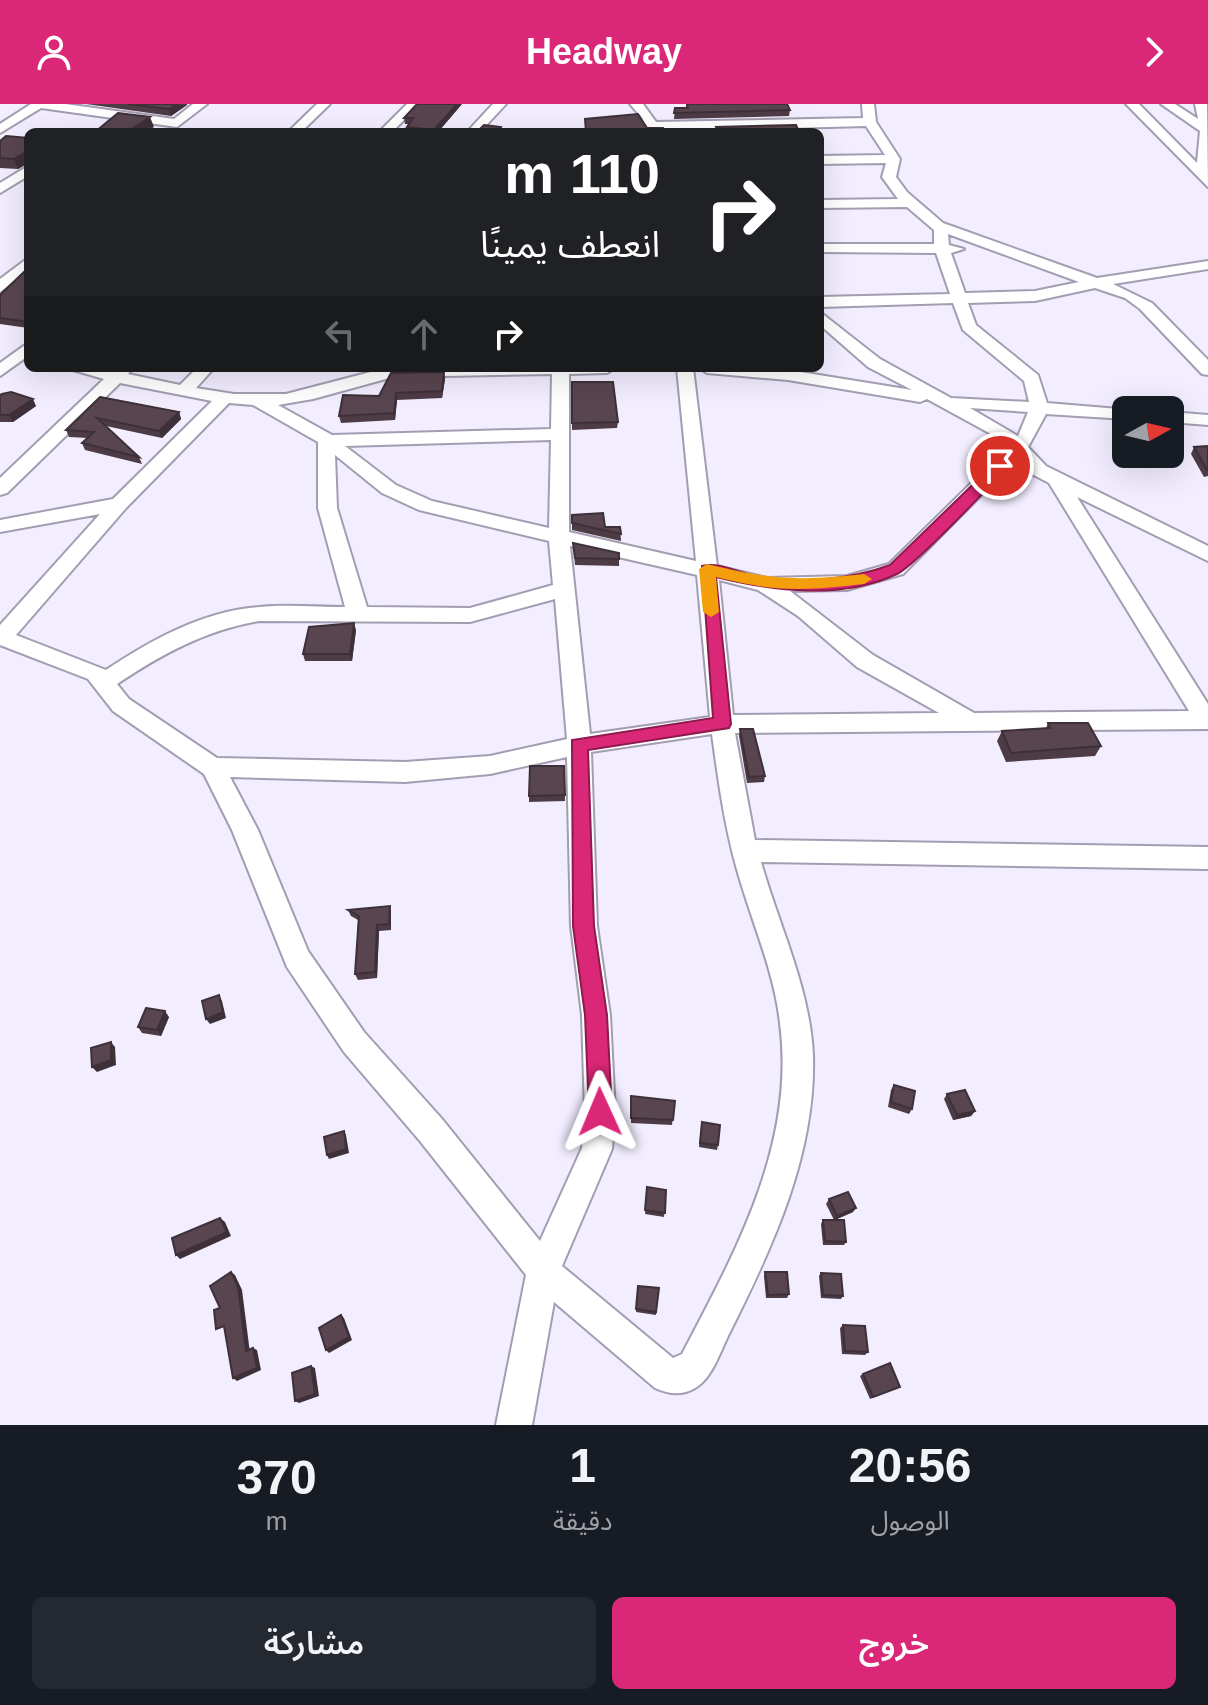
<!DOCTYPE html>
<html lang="ar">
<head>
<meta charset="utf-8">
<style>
  body { margin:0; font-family:Helvetica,"Noto Sans Arabic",sans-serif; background:#242831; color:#f1f3f6; direction:rtl; height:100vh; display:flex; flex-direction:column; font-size:30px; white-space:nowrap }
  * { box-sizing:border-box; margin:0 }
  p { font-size:26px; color:#9ea1a6 }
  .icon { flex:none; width:44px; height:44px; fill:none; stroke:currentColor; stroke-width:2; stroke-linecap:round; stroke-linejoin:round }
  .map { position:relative; height:1321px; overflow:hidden; direction:ltr }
  .drawer { display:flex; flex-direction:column; background:#171b24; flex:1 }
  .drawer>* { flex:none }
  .guide { position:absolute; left:24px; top:24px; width:800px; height:244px; border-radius:12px; box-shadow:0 8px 32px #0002; direction:rtl; background:#202124; color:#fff; overflow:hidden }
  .needle { width:52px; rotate:82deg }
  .buttons { position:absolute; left:1112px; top:292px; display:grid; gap:16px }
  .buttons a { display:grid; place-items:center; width:72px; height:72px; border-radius:12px; background:#171b24; box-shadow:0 8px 32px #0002; font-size:40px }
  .pin { position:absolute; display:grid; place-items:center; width:68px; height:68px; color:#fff; margin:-34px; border:4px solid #fff; border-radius:50%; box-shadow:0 2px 8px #0007 }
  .me { position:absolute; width:88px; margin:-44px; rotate:359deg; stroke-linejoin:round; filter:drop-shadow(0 0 6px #0008) }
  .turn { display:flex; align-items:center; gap:28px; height:168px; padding:0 32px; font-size:36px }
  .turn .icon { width:104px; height:104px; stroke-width:2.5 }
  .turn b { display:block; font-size:56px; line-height:68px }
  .lanes { display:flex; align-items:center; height:76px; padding:0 32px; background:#0003; justify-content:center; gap:40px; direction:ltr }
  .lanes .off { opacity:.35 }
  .eta { display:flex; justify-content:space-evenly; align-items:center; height:136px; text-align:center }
  .eta b { font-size:48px; font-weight:600; line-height:56px }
  .primary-button { display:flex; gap:16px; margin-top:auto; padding:16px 32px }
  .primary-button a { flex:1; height:92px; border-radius:12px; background:#db2777; color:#fff; font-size:32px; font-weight:600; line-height:92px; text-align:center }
  .primary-button a+a { background:#242831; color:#f1f3f6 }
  header { display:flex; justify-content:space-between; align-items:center; height:104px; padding:0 32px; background:#db2777; color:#fff; font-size:36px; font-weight:600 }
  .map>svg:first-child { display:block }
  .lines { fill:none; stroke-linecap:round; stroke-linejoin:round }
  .street-casing { stroke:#a39db1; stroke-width:4 }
  .street { fill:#fff; fill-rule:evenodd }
  .wall { fill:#4d3b45 }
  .shaded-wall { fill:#3e3038 }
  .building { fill:#594550; stroke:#3e3038; stroke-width:2 }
  .route { fill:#db2777; stroke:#8e194d; stroke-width:2 }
  .slow { fill:#f59e0b }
</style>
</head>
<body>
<header><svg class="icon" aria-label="forward" viewBox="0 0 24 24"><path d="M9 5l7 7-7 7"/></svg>Headway<svg class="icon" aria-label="person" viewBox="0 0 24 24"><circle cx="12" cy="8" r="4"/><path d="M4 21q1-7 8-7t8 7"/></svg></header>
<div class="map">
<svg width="1208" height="1321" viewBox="0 0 1208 1321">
  <rect width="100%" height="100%" fill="#f2edff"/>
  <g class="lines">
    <g class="street-casing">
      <path id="street" d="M31 0H65L174 15 193 0H207L177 23 41 4 0 29V20Z
        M317 0H330L301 28H288Z
        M407 0H420L392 28H379Z
        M493 0H506L480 28H467Z
        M630 0H643L656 18 863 14 862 0H874L876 18 900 55 896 73 907 88 943 119 1097 174 1208 157V165L1113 180 1152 199 1208 256V271L1202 270 1140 205 1125 194 1095 184 1035 197 968 199 976 221 1038 271 1047 299 1131 306H1126V315L1046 310 1028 343 1046 362 1208 442V457L1077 393 1208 600V625L735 629 755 736 1208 743V765L761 758C779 822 810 884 813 951 816 1050 773 1142 730 1228 721 1245 713 1274 695 1284 682 1292 668 1290 655 1284L554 1198 532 1321H496L526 1171 420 1037 344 948 287 863 232 726 204 670 113 607 88 575 0 541V521L100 410 0 428V416L113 395 212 297 120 279 7 389 0 391V374L104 275 66 264 112 267 133 264 128 270 180 281 197 264H214L196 284 234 290H286L386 264H615L607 269 569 270V428L696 457 677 264H693L717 462 767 474 847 472 889 460 1008 343 1002 336 927 295 920 298 788 276 707 269 699 264 788 266 912 286 868 263 820 221V208L880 255 951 294 1029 298 1024 277 963 226 953 199 820 203V193L950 190 936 149 820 148V140H934V126L907 103 820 104V96L898 95 882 73 886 59 820 60V52L885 51 866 22 648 28 642 14ZM948 130 1079 178 1035 187 965 189 951 149 964 145 949 141ZM552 270 551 325 332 331 278 301 313 295 393 273ZM229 299 253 301 318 338V404L345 503C317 503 287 500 259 503 203 507 151 536 106 566L16 531 126 404ZM970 304 1028 308 1018 332ZM551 336 549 424 432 397 396 381 345 342ZM335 351 382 389 419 406 549 437 553 481 470 504 367 503 337 404ZM1018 354 1032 370 1049 379 1189 607 974 609 873 551 790 487 847 486 903 470ZM570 442 697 471 710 613 590 630ZM719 476 758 486 798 512 857 563 939 609 733 611ZM555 495 567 635 490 652 405 658 217 654 129 595 117 580C162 550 206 526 259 517L470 518ZM712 630C718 674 724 719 736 762 750 814 774 865 780 919 796 1039 736 1147 682 1250L673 1254 562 1162 612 1045 615 1008 610 911 597 822 591 648ZM567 653 571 822 582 911 585 1008 582 1044 540 1137 442 1015 364 928 308 847 258 726 230 673 405 678 490 670Z
        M1126 0H1139L1197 59 1200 27 1161 0H1175L1198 15 1195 0H1207L1208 83Z
        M28 62V72L0 89V79Z
        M28 154V166L0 188V175Z
        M28 239V252L0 272V259Z
        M1170 308 1208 311V321L1170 318Z"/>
    </g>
    <use href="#street" class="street"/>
  </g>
  <path class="wall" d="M86 0H187V1L171 12Z
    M462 0 438 28H407V23L409 20H405L404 14Z
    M686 0H787L790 6 789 12 674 15 675 4H686Z
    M28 34V59L18 65 0 64V37Z
    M28 164V224L0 220V191Z
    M444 268 445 275 442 294 397 296 395 316 341 319 339 312 379 292Z
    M0 291 36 302 13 318H0Z
    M100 293 179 308 181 315 162 334 106 322 139 353 142 360 85 346 82 339 88 334 69 333 66 326Z
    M618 318 617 324 572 326V319Z
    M1208 342V372L1204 373 1191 350 1194 343Z
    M572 411 605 423H620L621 437 572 426Z
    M573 439 619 449V462L575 461Z
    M356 526 352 557H305L303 550Z
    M1048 619 1101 642 1095 652 1006 658 997 637 1002 627 1046 624Z
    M740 625 765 672 764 678 747 679 739 632Z
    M564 662 565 697 529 698V692Z
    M348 806 391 808V826L379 827 377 874 358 876 355 870 358 816 351 812Z
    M169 913 161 932 142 929 138 923Z
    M894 981 912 1005 909 1010 888 1003 891 986Z
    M947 990 975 1007 971 1012 953 1016 944 995Z
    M631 992 675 997 672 1021 631 1019Z
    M701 1023 718 1041 717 1046 699 1043Z
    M647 1083 666 1086 664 1113 645 1110Z
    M829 1095 853 1108 835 1116 846 1138 844 1141H823L821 1120 823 1116H834L826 1100Z
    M765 1168 789 1190 787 1194H766L764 1172Z
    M821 1169 843 1192 841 1195 821 1194 819 1172Z
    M638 1182 659 1184 656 1211 636 1208Z
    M843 1221 868 1248 865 1251 842 1250 840 1224Z
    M863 1270 900 1283 870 1295 860 1272Z"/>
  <path class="shaded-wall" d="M177 0 187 1 171 12 169 5Z
    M457 0H462L438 28H434V26Z
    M150 13 154 23 145 28H127Z
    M24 49 28 59 18 65 14 55Z
    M444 268 445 275 442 294V287Z
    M396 289 397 296 395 316 394 309Z
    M33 295 36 302 13 318 9 311Z
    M179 308 181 315 162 334 159 327Z
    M354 519 356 526 352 557 350 550Z
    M390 802 391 808V826L389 820Z
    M377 821 379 827 377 874 375 868Z
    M219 891 222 897 226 914 210 920 206 915Z
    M165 907 169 913 161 932 157 926Z
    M111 938 115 943 116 961 97 968 92 963Z
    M975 1007 971 1012 953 1016 957 1011Z
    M344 1027 346 1031 349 1049 329 1055 327 1051Z
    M856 1104 853 1108 834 1116 837 1112Z
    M220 1114 225 1118 231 1132 180 1155 176 1151Z
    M231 1168 235 1171 242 1186 250 1249 246 1247Z
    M341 1211 344 1214 352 1236 329 1249 326 1246Z
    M253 1244 257 1246 261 1266 237 1277 233 1274Z
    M311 1262 315 1264 319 1292 299 1299 295 1297Z"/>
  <path class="building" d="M128 0H177L169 5Z
    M417 0H457L434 26 407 23 413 14H404Z
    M687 0H787L790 6 674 9 675 4H688Z
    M118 9 150 13 127 28H95Z
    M638 10 647 24H663L664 28H586L585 15Z
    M484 21 501 23 499 28H463L465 25 479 26Z
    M796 21 799 28H718L716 23Z
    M6 32 28 34V56L24 49 14 55 0 54V37Z
    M28 164V218L0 214V191Z
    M444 268 442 287 396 289 394 309 339 312 343 291 379 292 391 269Z
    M572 278H613L618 318 572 319Z
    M11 288 33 295 9 311H0V291L2 290Z
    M100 293 179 308 159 327 97 314 139 353 82 339 94 328 66 326Z
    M1208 342V366H1207L1194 343Z
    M603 409 605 423H620L621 430 572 419V411Z
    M573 439 619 449V455L575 454Z
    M354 519 350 550H303L309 523Z
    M1048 619H1088L1101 642 1011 649 1002 627 1050 624Z
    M740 625H753L765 672 749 673Z
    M530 662H564L565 691 529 692Z
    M390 802 389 820 377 821 375 868 355 870 359 812 348 806Z
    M219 891 223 908 206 915 202 897Z
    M146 904 165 907 157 926 138 923Z
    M111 938V956L92 963 91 944Z
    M894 981 915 987 912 1005 891 998Z
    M965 986 975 1007 957 1011 947 990Z
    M631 992 675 997 673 1016 631 1014Z
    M702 1018 720 1021 718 1041 700 1039Z
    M344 1027 346 1045 327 1051 324 1033Z
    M647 1083 666 1086 665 1109 645 1106Z
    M848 1088 856 1104 837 1112 829 1095Z
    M220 1114 227 1128 176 1151 172 1134Z
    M823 1116H844L846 1138 825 1137Z
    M231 1168 238 1183 246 1247 253 1244 257 1264 233 1274 224 1222 216 1225 214 1206 220 1204 210 1182Z
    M765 1168H787L789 1190 768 1191Z
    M821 1169 841 1170 843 1192 823 1191Z
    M638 1182 659 1184 656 1208 636 1205Z
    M341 1211 349 1233 326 1246 319 1224Z
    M843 1221 865 1222 868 1248 845 1247Z
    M890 1259 900 1283 873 1293 863 1270Z
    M311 1262 315 1290 295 1297 292 1269Z"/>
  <path class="route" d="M995 359 1007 362C993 380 914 462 897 470 841 496 773 487 716 473L731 620 729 624 588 646 594 822 607 911 612 1008 609 1016 600 1019 592 1016 589 1008 585 911 573 822 572 636 713 614 702 462C720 457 744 471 762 474 800 481 855 474 890 461Z"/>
  <path class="slow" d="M707 460C771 476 799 477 864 470L872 475 864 480C803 487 775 488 716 473L719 508 711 513 703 508 699 465Z"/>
</svg>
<div class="buttons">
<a><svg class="needle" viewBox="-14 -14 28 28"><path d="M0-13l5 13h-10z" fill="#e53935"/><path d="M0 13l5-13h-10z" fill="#9ea1a6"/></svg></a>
</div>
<div class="pin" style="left:1000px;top:362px;background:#d93025"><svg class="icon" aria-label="arrive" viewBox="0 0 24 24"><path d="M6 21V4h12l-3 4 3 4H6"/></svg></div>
<svg class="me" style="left:600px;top:1008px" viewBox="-20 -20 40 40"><path d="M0-17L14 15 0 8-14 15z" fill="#db2777" stroke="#fff" stroke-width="4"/></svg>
<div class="guide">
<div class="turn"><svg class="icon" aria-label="right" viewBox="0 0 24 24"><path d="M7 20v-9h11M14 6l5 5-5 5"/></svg><div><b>110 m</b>انعطف يمينًا</div></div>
<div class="lanes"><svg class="icon off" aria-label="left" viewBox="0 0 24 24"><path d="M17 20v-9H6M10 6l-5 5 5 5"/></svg><svg class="icon off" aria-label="ahead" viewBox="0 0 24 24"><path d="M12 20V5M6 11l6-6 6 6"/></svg><svg class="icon" aria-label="right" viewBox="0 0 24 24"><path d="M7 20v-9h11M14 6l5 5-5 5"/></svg></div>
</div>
</div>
<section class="drawer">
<div class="eta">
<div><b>20:56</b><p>الوصول</p></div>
<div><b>1</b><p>دقيقة</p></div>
<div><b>370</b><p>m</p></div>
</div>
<div class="primary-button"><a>خروج</a><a>مشاركة</a></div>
</section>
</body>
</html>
